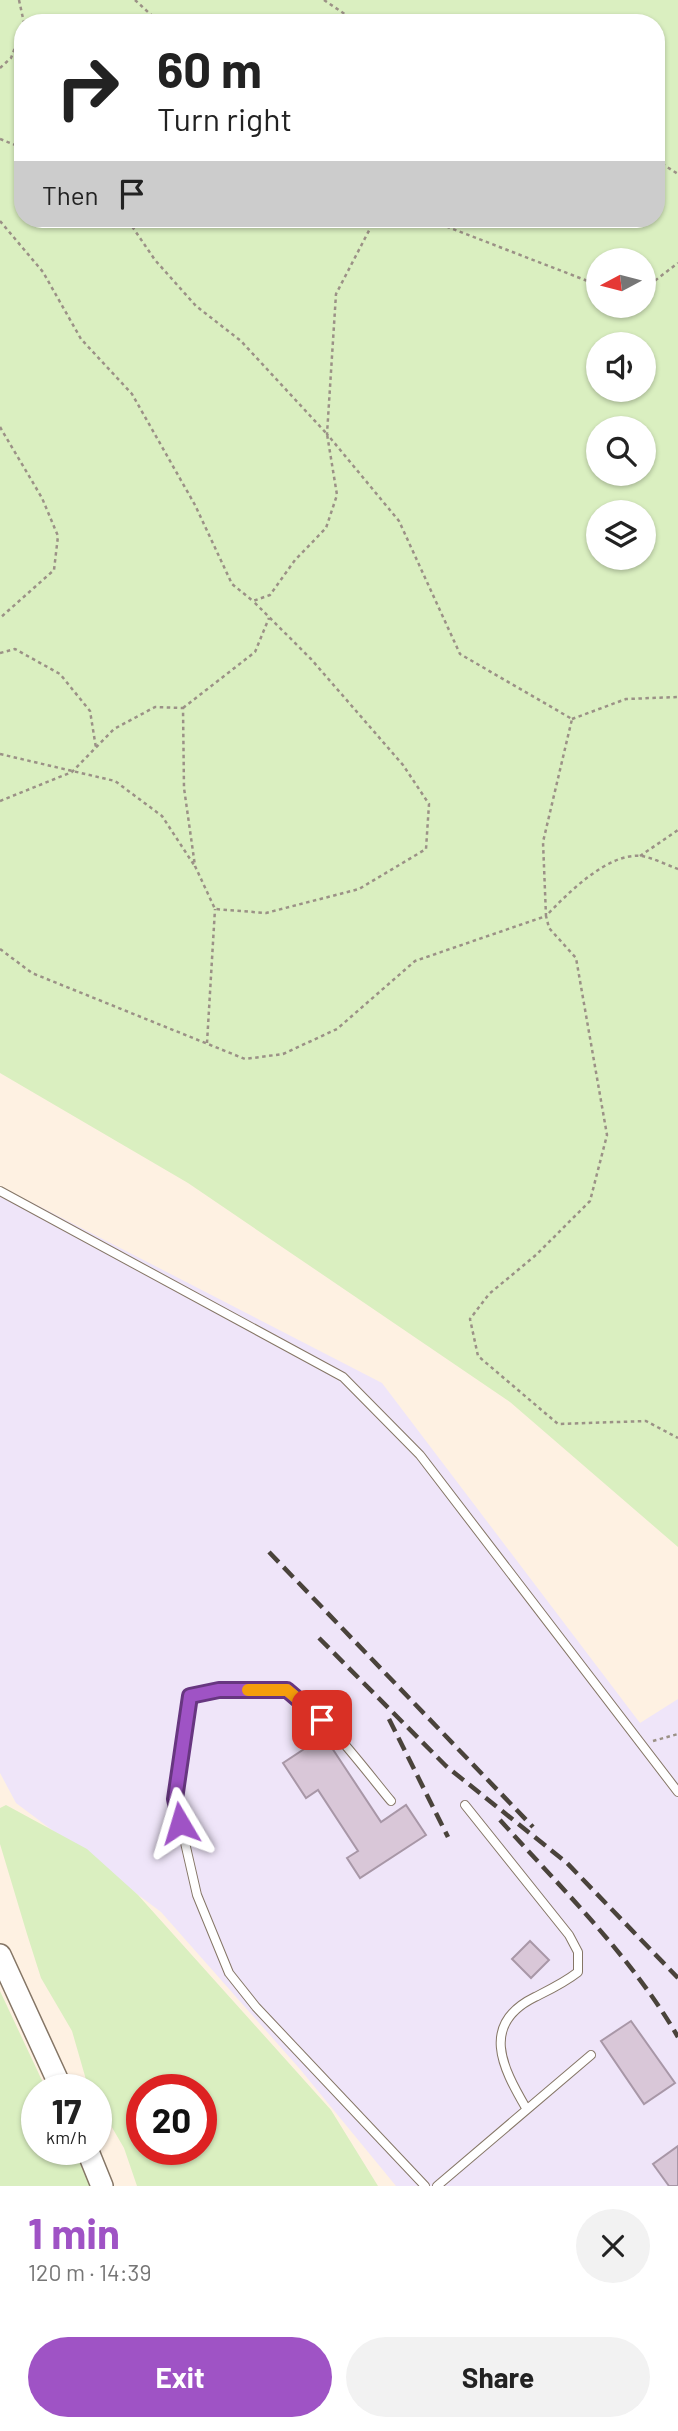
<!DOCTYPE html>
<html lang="en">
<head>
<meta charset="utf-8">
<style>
  body { margin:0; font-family:Barlow,sans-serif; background:#f2f2f2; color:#222; height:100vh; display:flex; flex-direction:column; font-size:26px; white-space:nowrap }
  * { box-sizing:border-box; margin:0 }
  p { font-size:23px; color:#767676 }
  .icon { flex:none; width:38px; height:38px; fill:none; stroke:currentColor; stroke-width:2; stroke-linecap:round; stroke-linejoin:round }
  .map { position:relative; height:2186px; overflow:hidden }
  .details { display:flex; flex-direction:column; background:#fff; flex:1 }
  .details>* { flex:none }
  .banner { position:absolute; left:14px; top:14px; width:651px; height:214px; border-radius:28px; box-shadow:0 2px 5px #0004; background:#fff; color:#222; overflow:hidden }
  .needle { width:46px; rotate:263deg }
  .fabs { position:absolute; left:586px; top:248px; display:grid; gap:14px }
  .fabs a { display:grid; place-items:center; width:70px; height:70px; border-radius:50%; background:#fff; box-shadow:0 2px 5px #0004; font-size:35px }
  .speed { position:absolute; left:21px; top:2074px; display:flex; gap:14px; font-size:35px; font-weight:700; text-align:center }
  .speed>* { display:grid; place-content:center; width:91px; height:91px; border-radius:50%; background:#fff; box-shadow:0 2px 5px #0004; line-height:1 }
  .speed small { font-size:18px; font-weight:400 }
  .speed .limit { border:10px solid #d22; background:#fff; color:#111 }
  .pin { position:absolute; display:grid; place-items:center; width:60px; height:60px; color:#fff; margin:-30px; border-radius:14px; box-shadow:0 4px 10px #0006 }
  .me { position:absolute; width:77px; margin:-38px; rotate:353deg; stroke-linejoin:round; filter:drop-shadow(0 0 5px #0008) }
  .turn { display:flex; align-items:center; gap:24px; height:147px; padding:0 28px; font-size:32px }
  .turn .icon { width:91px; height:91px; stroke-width:2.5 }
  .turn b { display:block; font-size:49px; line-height:60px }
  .then { display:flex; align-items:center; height:66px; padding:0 28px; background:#0003; gap:14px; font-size:26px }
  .round { display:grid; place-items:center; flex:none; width:74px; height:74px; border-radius:37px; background:#f2f2f2 }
  .head { display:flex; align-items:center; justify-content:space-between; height:119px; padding:0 28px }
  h1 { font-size:42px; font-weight:700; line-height:52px; color:#9f53c5 }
  .action { display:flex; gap:14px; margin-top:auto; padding:14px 28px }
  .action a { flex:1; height:80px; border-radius:42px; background:#9f53c5; color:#fff; font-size:28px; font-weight:700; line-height:80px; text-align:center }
  .action a+a { background:#f2f2f2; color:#222 }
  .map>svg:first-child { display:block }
  .industrial { fill:#efe5f9 }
  .green { fill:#daefc0; fill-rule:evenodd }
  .building { fill:#d9c7d8; stroke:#a897a7; stroke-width:2 }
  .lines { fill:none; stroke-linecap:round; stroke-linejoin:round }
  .service-casing { stroke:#857666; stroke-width:10 }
  .tertiary-casing { stroke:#857666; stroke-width:24 }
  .path { stroke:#9b9186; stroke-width:2.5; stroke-dasharray:3.5 3.5; stroke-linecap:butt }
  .service { stroke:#fff; stroke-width:8 }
  .tertiary { stroke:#fff; stroke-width:21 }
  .rail { stroke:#4a433b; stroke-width:4.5; stroke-dasharray:14 7; stroke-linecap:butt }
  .route-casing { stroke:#673680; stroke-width:18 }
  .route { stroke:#9f53c5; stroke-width:12 }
  .slow { stroke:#f59e0b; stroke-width:12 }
</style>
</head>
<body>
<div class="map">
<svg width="678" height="2186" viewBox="0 0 678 2186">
  <rect width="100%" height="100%" fill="#fef1e2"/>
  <path class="industrial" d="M0 1186 382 1383 640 1723 678 1699V2186H396L299 2068 161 1912 16 1803 0 1773Z"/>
  <path class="green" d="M0 0H678V1547L510 1402 188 1183 0 1073ZM23 23H656V219H23ZM598 261H644V306H598ZM598 345H644V390H598ZM598 429H644V474H598ZM598 513H644V558H598Z
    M6 1805 87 1849 138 1895 331 2110 378 2186H137L124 2148 96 2100V2090L90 2089 87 2083 72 2031 41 1978 27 1934 0 1844V1808ZM142 2090H201V2149H142Z
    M0 1991 46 2089 37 2090V2149H75L90 2186H0Z"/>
  <path class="building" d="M324 1736 381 1822 406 1805 426 1835 360 1878 347 1858 358 1851 318 1790 306 1798 283 1763Z
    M530 1941 549 1960 531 1978 512 1959Z
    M631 2021 675 2083 644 2104 601 2041Z
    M678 2146V2186H669L653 2164Z"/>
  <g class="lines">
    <g class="service-casing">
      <path id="service" d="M0 1191 343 1377 420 1455 678 1792
        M391 1801C370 1776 315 1702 287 1691 271 1684 209 1692 190 1696L175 1799 197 1895 229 1973 256 2007 425 2186
        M465 1805 569 1935 578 1952V1972C564 1983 551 1989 535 1997 480 2024 502 2067 526 2108
        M437 2186 591 2055"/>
    </g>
    <g class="tertiary-casing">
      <path id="tertiary" d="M0 1955 62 2090
        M87 2149 102 2186"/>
    </g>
    <path class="path" d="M19 0 24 23
      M135 0 160 23
      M324 0 358 23
      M0 68 11 58 23 27
      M0 139 23 148
      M656 160 678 174
      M427 219 598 285
      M0 221 43 272 81 339 132 394 195 505 232 584 253 601 270 595 295 560 326 528 337 495 327 434 241 341 196 306 155 260 127 219
      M644 289 678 263
      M0 427 42 498 58 536 54 570 0 618
      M0 653 15 649 60 674 90 711 96 748
      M183 708 255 652 269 618
      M572 719 626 699 678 697
      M0 754 115 781 162 816 194 865
      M0 801 72 772 114 729 155 707 183 708 184 788 195 866 215 909 266 913 359 889 426 849 429 804 403 765 311 659 253 601
      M640 856 678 830
      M678 869C667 865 653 858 642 856 608 852 567 894 546 916L549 928 576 958 607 1135 590 1201 536 1255 489 1294 470 1319 478 1356 558 1424 646 1421 678 1438
      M0 949 32 973 245 1059 283 1054 337 1029 415 961 546 916 543 842 572 719 460 654 399 521 327 434 336 294 375 219
      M207 1043 215 909
      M653 1741 678 1734"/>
    <use href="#service" class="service"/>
    <use href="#tertiary" class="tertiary"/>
    <path class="rail" d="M269 1552 533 1827
      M319 1638 446 1766 567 1863 678 1978
      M389 1719 448 1837
      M500 1820C562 1889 631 1956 678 2037"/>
  </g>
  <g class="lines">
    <g class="route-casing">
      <path id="route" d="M180 1823 175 1799 190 1696 219 1690H287L322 1720"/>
    </g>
    <use href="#route" class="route"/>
    <path class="slow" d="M248 1690H287L299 1700"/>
  </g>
</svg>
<div class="fabs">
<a><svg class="needle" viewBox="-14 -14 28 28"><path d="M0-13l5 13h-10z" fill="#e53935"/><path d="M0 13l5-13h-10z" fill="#767676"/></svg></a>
<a><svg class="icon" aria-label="sound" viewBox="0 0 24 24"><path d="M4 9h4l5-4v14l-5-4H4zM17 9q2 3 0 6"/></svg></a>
<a><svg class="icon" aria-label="search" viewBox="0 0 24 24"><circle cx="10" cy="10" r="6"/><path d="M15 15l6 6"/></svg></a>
<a><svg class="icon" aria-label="layers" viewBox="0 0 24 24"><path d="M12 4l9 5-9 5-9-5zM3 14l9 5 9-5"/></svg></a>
</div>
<div class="speed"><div>17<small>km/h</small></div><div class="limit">20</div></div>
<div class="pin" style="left:322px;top:1720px;background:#d93025"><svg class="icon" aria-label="arrive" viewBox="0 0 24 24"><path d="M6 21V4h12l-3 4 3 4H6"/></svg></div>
<svg class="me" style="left:180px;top:1823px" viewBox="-20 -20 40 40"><path d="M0-17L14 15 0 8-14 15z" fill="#9f53c5" stroke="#fff" stroke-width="4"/></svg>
<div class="banner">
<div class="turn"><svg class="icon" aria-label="right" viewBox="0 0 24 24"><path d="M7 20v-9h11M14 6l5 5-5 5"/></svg><div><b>60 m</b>Turn right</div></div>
<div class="then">Then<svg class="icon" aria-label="arrive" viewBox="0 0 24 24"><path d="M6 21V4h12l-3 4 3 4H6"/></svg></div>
</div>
</div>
<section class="details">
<div class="head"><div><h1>1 min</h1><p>120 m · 14:39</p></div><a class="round"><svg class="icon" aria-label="close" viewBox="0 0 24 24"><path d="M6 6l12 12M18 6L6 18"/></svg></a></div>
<div class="action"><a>Exit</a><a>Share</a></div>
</section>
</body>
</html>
